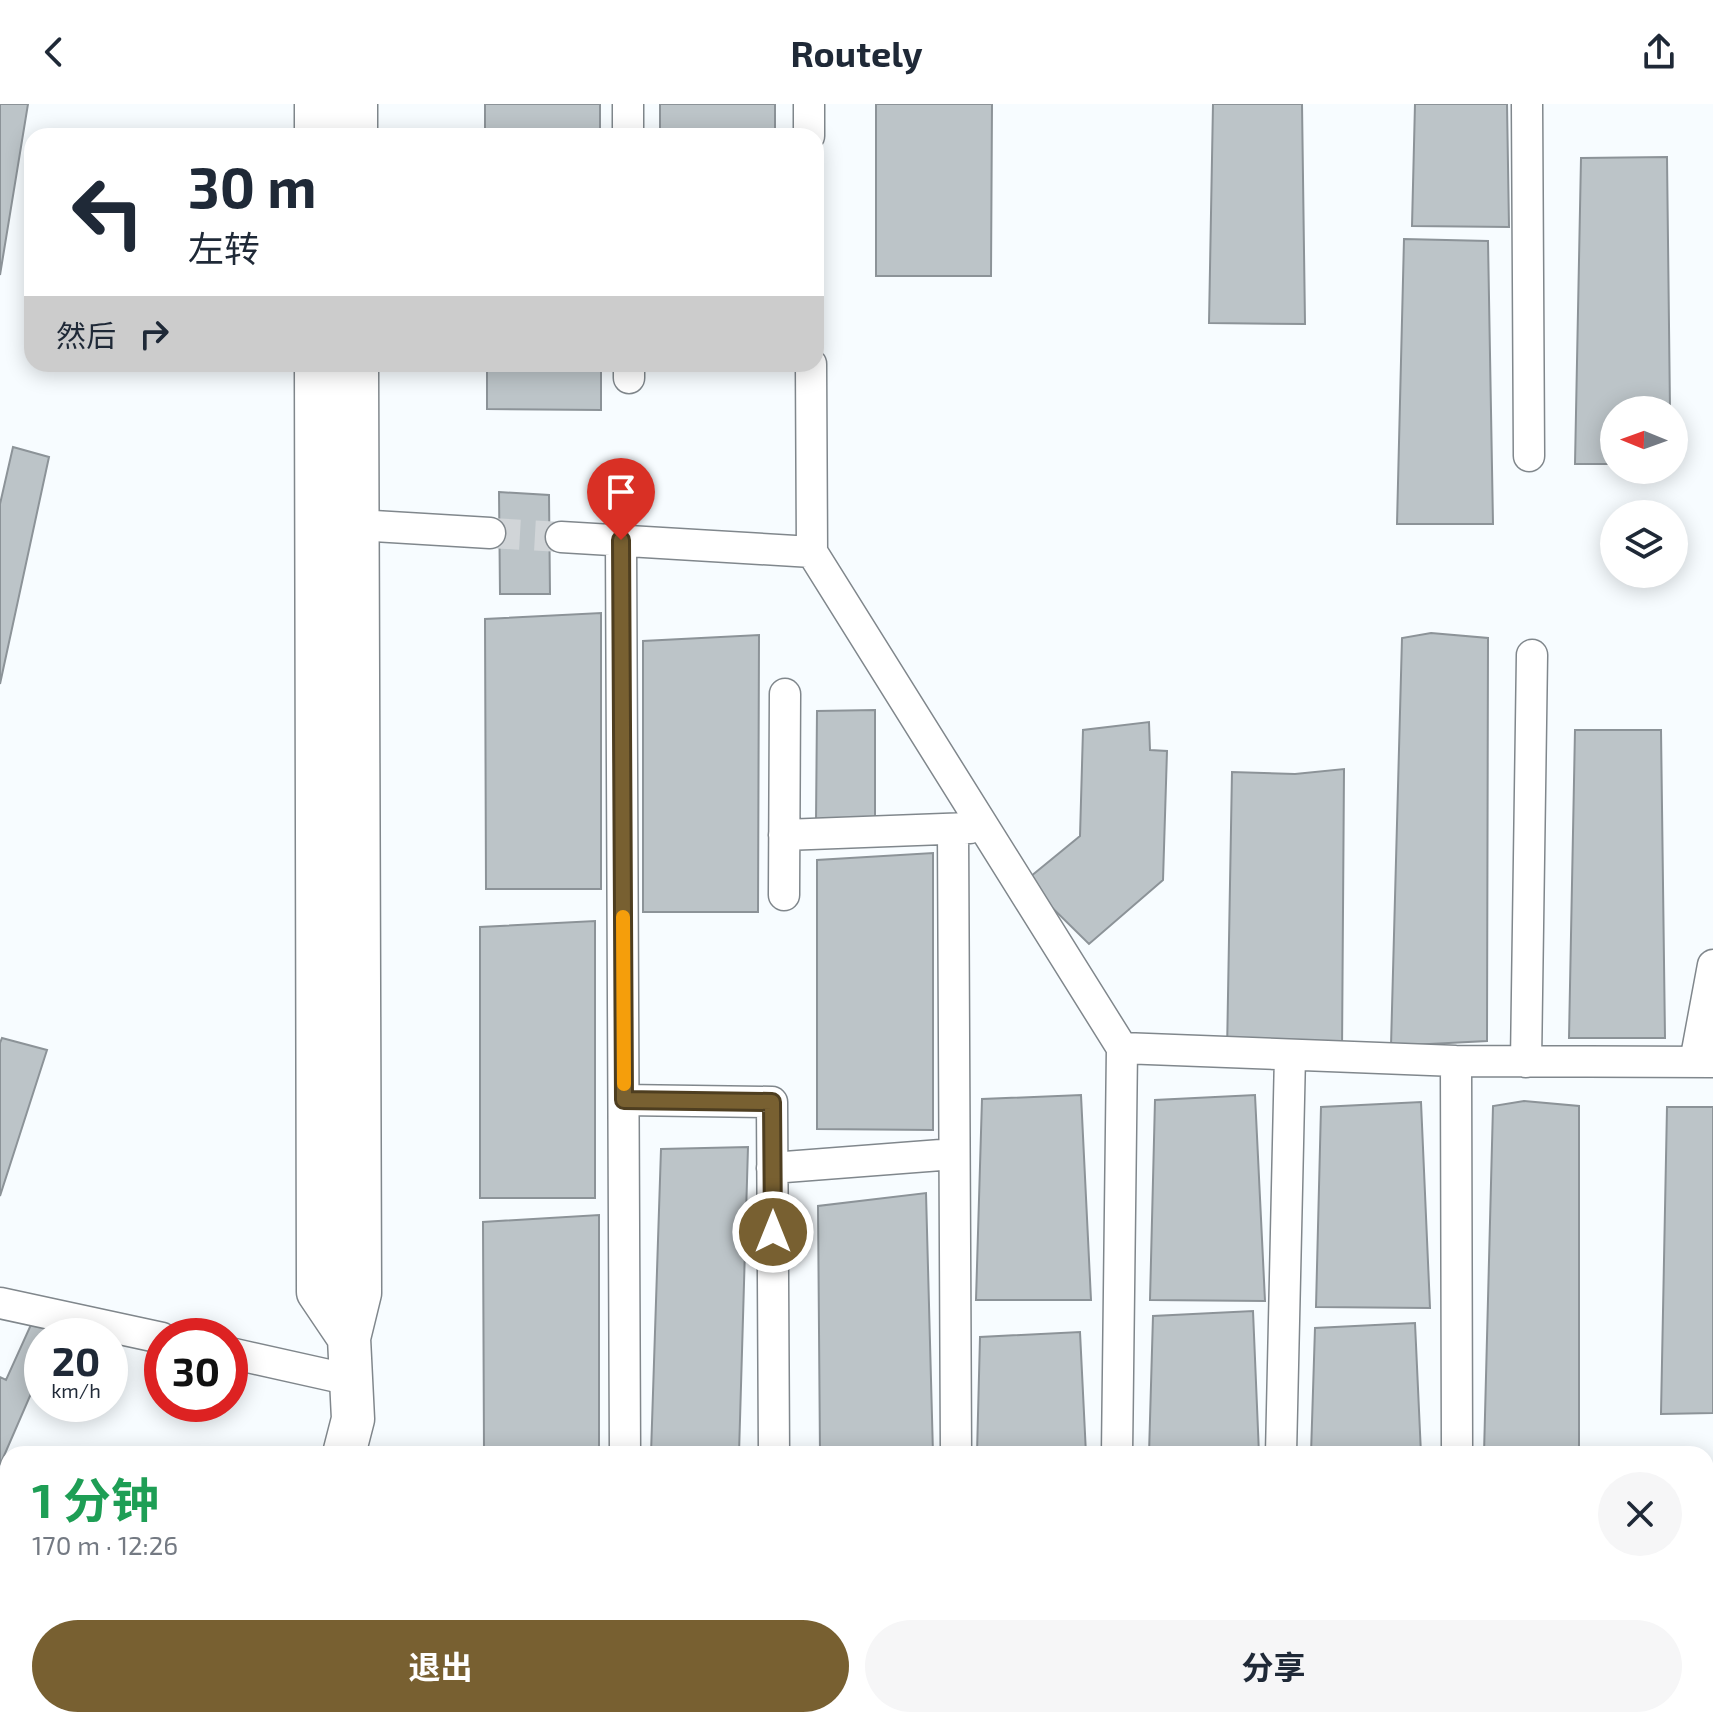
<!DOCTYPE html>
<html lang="zh">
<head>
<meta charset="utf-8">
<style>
  body { margin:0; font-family:"Exo 2","Noto Sans SC",sans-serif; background:#f6f6f7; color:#1f2937; height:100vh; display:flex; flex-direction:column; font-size:30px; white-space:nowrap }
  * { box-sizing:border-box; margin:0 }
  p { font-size:26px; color:#747a83 }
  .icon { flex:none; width:44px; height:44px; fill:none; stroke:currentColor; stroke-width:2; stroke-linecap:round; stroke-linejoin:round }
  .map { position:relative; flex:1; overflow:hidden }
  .panel { position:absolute; left:0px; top:1342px; width:1714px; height:282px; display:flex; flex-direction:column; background:#fff; border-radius:24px 24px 0 0; box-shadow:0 4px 20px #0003 }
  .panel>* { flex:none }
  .banner { position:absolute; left:24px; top:24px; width:800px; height:244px; border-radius:24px; box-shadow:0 4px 20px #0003; background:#fff; color:#1f2937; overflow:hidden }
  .needle { width:52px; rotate:271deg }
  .controls { position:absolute; left:1600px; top:292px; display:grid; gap:16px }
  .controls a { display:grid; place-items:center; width:88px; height:88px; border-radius:50%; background:#fff; box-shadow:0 4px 20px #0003; font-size:40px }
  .speed { position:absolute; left:24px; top:1214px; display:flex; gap:16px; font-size:40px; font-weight:700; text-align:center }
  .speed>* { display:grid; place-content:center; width:104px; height:104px; border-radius:50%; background:#fff; box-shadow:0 4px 20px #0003; line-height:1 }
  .speed small { font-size:20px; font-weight:400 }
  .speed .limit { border:12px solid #d22; background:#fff; color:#111 }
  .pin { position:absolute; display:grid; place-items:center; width:68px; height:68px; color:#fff; margin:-82px -34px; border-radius:50% 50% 50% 0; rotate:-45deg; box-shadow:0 0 8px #0007 }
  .pin .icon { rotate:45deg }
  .me { position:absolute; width:88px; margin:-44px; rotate:0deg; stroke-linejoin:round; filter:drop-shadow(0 0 6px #0008) }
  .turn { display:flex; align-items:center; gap:28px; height:168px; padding:0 32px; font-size:36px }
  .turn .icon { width:104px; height:104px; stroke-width:2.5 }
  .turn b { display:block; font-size:56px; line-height:68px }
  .then { display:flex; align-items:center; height:76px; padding:0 32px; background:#0003; gap:16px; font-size:30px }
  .round { display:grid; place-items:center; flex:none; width:84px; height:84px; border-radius:42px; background:#f6f6f7 }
  .overview { display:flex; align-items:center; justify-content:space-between; height:136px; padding:0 32px }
  h1 { font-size:48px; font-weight:700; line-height:60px; color:#1e9e55 }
  .button { display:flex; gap:16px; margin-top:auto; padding:16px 32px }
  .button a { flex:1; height:92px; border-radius:48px; background:#786031; color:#fff; font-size:32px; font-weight:700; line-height:92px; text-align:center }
  .button a+a { background:#f6f6f7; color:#1f2937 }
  header { display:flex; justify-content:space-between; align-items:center; height:104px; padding:0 32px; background:#fff; font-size:36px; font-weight:700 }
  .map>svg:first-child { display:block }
  .building { fill:#bcc4c8; stroke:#8c9398; stroke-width:2 }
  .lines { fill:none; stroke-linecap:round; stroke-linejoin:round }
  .street-tunnel { stroke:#d1d5d8; stroke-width:30; stroke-dasharray:30 15; stroke-linecap:butt }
  .street-casing { stroke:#80878c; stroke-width:33 }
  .secondary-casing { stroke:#80878c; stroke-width:45 }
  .street { stroke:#fff; stroke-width:30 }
  .secondary { stroke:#fff; stroke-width:42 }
  .route-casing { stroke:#4e3e20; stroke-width:20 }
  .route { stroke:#786031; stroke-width:14 }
  .slow { stroke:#f59e0b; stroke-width:14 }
</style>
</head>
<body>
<header><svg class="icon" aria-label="back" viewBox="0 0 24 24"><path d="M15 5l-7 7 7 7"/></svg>Routely<svg class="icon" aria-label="share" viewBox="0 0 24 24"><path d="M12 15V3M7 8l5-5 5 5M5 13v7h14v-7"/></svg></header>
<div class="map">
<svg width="1713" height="1623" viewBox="0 0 1713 1623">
  <rect width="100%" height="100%" fill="#f7fcff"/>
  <path class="building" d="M0 0H28L0 171Z
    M485 0H600V32H485Z
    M660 0H775V32H660Z
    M876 0H992L991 172H876Z
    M1213 0H1302L1305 220 1209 219Z
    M1415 0H1507L1509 123 1412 122Z
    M1667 53 1670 306H1614V360H1575L1581 54Z
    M1404 135 1488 137 1493 420H1397Z
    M487 260H601V306L487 305Z
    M13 343 49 353 0 580V400Z
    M499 388 549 391 550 490H500Z
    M601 509V785H486L485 515Z
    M1431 529 1488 534 1487 937 1391 942 1402 534Z
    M759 531 758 808H643V537Z
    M875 606V717H816L817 607Z
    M1149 618 1150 646 1167 647 1163 776 1089 840 1025 777 1080 732 1083 626Z
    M1575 626H1661L1665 934H1569Z
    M1344 665 1342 948H1227L1232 668 1295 670Z
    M933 749V1026L817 1025V756Z
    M595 817V1094H480V823Z
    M2 934 47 946 0 1092V939Z
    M1081 991 1091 1196H976L982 995Z
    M1255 991 1265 1197 1150 1196 1155 996Z
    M1524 997 1579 1002V1350H1484L1493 1002Z
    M1421 998 1430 1204 1316 1203 1321 1003Z
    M1667 1003H1713V1309L1661 1310Z
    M748 1043 739 1350H651L661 1045Z
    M926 1089 933 1350H820L818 1102Z
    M599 1111V1350H484L483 1118Z
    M1253 1207 1259 1350H1149L1153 1212Z
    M34 1214 76 1232H42V1288L33 1285 0 1361V1273L6 1276Z
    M1415 1219 1421 1350H1311L1315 1224Z
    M1080 1228 1086 1350H977L980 1233Z"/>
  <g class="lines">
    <path class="street-tunnel" d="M490 429 561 433"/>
    <g class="street-casing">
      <path id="street" d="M628 0V32
        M809 0V32
        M1527 0 1529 352
        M629 260V274
        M811 260 812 448
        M357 421 490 429
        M561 433 812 448 1122 944 1456 957 1713 958
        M621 436 625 1350
        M953 725 956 1350
        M784 731 970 724
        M784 791 785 590
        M1456 957 1457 1350
        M1526 958 1532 551
        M1695 958 1713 861
        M624 996 772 998 774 1350
        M772 1064 954 1050
        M0 1199 162 1234
        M230 1249 351 1276
        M1117 1350 1122 944
        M1281 1350 1290 951
        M1528 1616 1554 1623
        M795 1623 796 1616"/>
    </g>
    <g class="secondary-casing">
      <path id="secondary" d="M316 0V32
        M356 0V32
        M316 260 318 1188 349 1234
        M344 1350 353 1315 349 1234 360 1189 357 260
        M229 1623 232 1616"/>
    </g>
    <use href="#street" class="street"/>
    <use href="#secondary" class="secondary"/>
  </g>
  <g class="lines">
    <g class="route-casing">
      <path id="route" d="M621 436 624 996 772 998 773 1128"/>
    </g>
    <use href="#route" class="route"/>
    <path class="slow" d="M623 813 624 980"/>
  </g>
</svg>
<div class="controls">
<a><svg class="needle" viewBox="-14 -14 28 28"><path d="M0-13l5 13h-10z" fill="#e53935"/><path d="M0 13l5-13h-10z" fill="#747a83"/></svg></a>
<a><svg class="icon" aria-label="layers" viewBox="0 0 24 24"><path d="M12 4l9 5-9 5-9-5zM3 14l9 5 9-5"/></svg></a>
</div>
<div class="speed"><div>20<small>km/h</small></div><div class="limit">30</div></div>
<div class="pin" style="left:621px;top:436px;background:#d93025"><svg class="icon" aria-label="arrive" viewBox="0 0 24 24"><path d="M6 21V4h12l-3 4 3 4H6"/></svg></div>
<svg class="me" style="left:773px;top:1128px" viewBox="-20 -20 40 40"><circle r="17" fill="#786031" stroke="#fff" stroke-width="3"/><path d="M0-11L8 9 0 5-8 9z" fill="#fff"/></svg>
<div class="banner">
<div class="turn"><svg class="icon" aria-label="left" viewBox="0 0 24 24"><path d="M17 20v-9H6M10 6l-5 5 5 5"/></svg><div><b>30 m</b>左转</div></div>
<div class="then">然后<svg class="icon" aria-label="right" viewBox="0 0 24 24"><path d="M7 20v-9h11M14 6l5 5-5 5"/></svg></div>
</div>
<section class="panel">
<div class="overview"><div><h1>1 分钟</h1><p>170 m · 12:26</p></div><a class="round"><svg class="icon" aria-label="close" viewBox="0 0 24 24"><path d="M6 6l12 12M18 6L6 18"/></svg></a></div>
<div class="button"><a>退出</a><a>分享</a></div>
</section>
</div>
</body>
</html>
